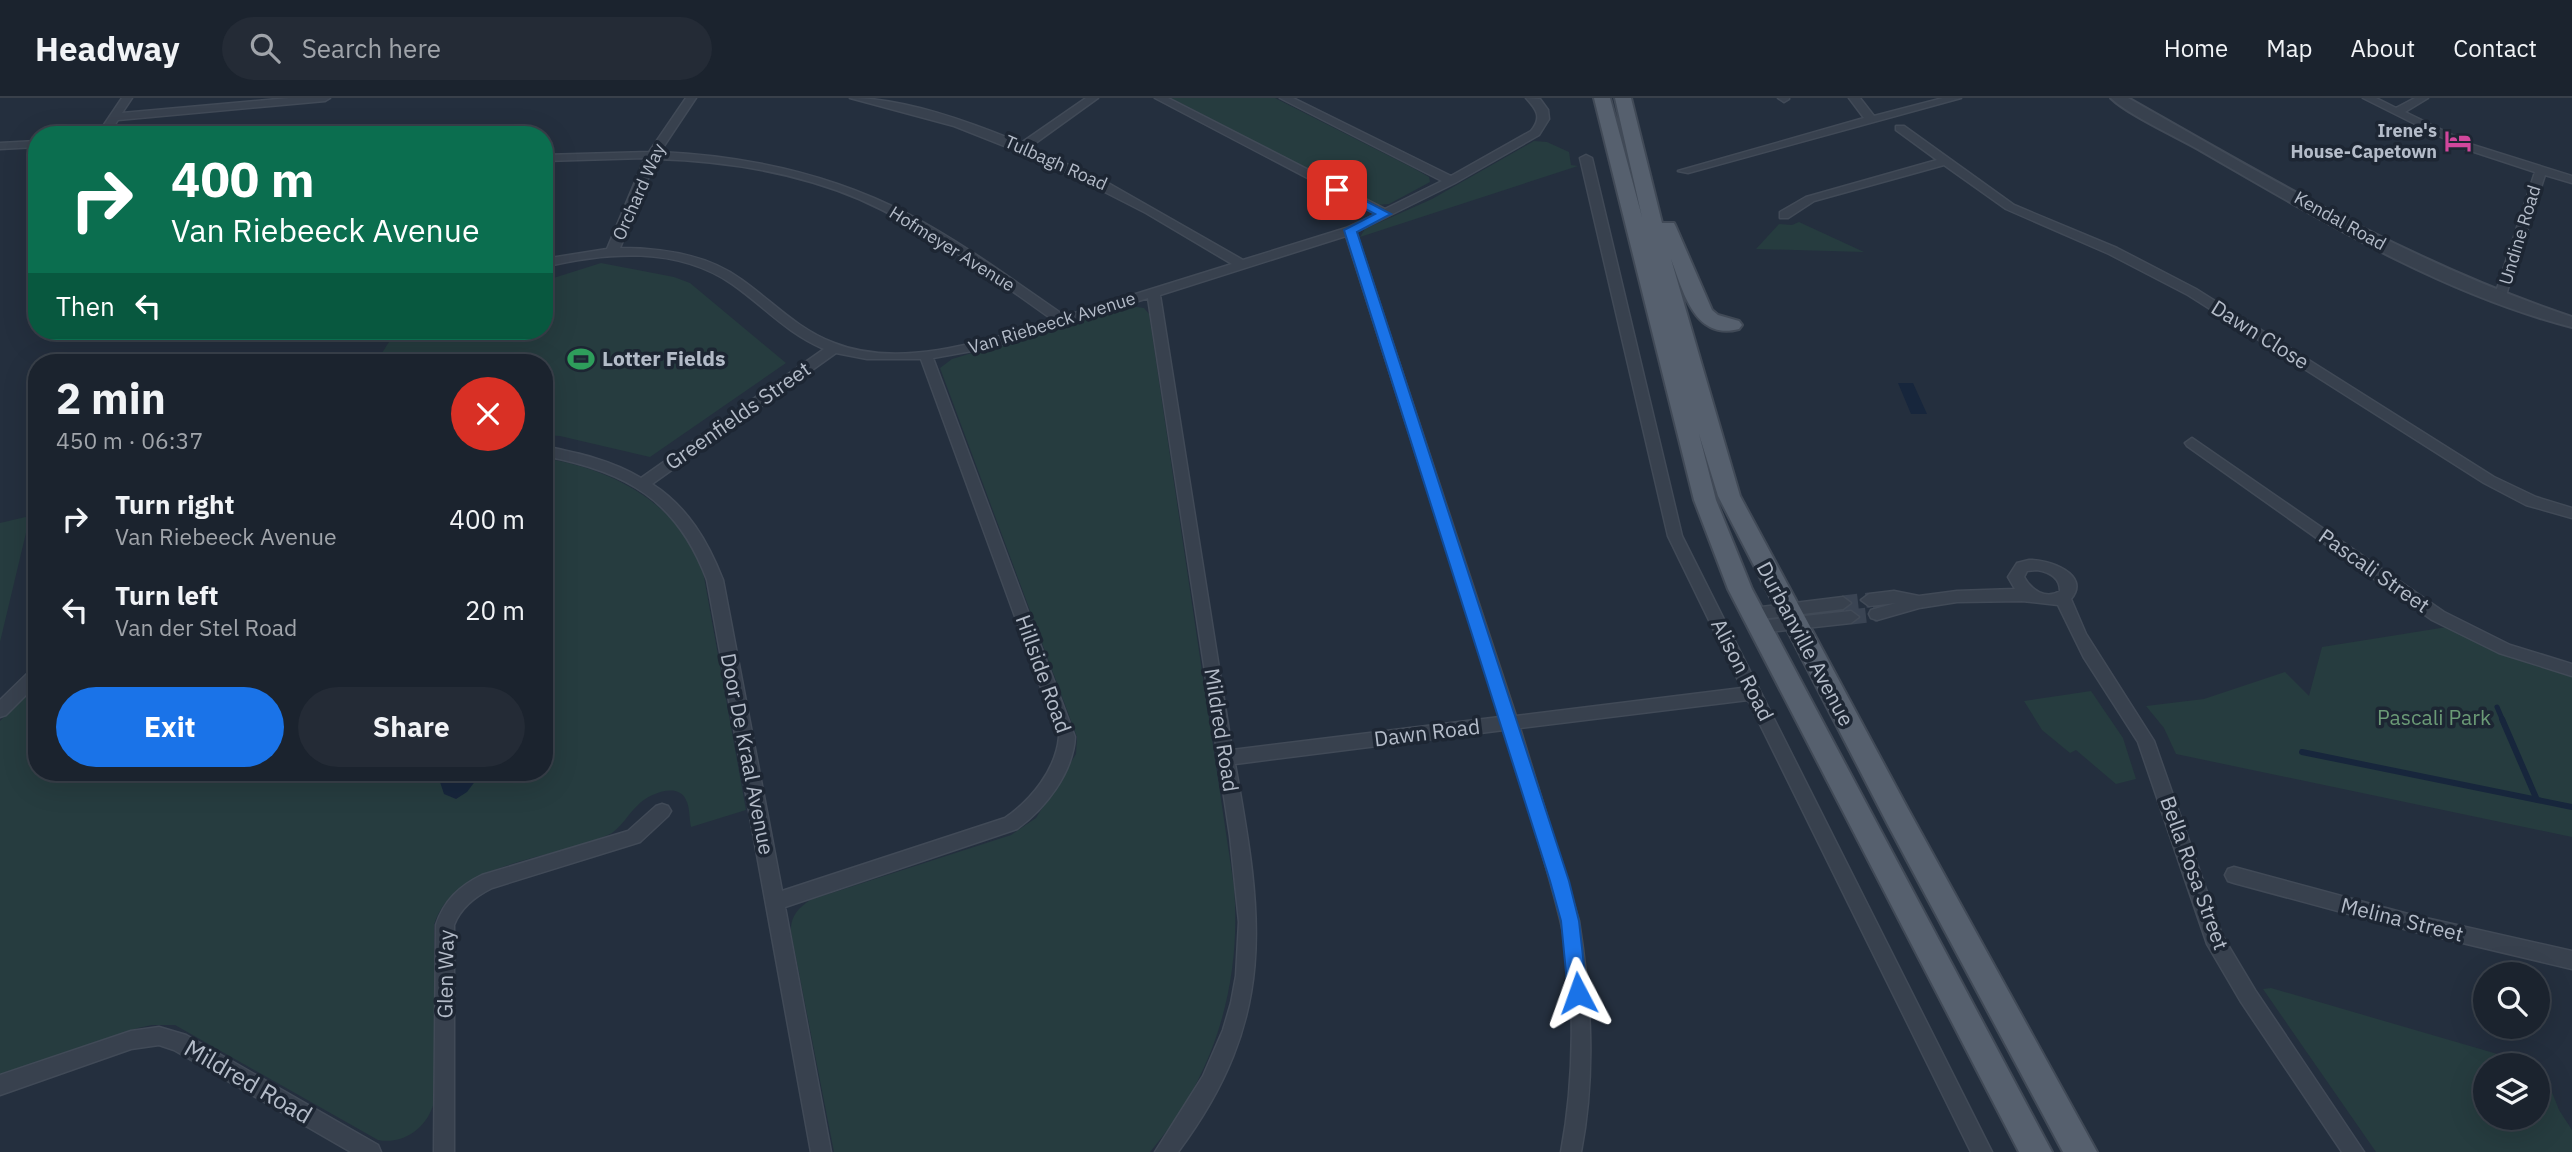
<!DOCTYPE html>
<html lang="en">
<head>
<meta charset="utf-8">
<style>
  body { margin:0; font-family:"IBM Plex Sans",sans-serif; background:#242b36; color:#f1f3f6; height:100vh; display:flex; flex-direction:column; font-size:26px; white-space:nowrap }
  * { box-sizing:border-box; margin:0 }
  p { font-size:23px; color:#a0a4aa }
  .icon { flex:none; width:38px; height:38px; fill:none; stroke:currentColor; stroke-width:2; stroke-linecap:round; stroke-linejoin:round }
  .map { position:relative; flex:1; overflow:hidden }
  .sheet { position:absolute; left:28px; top:256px; width:525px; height:427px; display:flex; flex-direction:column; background:#1b232e; border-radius:28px; box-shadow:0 7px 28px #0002,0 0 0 2px #39404a }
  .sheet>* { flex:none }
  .top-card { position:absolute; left:28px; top:28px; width:525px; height:214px; border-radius:28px; box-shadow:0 7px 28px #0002,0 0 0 2px #39404a; background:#0b6e4f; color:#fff; overflow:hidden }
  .fabs { position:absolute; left:2473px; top:864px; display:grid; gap:14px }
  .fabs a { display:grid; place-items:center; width:77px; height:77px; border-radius:50%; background:#1b232e; box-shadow:0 7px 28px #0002,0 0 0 2px #39404a; font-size:35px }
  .pin { position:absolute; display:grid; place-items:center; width:60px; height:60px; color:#fff; margin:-30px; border-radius:14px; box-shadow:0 4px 10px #0006 }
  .me { position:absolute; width:77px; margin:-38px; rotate:356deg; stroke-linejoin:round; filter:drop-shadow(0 0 5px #0008) }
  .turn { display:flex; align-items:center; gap:24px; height:147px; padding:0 28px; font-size:32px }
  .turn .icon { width:91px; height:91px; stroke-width:2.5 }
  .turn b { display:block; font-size:49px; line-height:60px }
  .then { display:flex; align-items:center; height:66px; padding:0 28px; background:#0003; gap:14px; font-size:26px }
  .round { display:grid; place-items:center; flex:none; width:74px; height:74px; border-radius:37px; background:#242b36 }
  .summary { display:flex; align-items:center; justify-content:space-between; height:119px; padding:0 28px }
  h1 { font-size:42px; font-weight:700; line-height:52px }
  .button { display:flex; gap:14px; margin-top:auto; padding:14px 28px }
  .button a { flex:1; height:80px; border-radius:42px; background:#1a73e8; color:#fff; font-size:28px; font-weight:700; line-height:80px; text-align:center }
  .button a+a { background:#242b36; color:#f1f3f6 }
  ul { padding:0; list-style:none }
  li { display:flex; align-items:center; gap:21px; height:91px; padding:0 28px }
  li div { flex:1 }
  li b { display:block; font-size:26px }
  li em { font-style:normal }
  header { display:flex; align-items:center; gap:42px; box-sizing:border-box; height:98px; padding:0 35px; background:#1b232e; border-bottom:2px solid #39404a }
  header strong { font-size:33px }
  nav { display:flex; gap:38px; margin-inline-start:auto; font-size:24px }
  .search { width:490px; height:63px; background:#242b36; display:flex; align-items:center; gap:18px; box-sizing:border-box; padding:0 24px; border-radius:38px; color:#a0a4aa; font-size:26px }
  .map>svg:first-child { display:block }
  .green { fill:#263c3f; fill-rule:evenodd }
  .water { fill:#17263c }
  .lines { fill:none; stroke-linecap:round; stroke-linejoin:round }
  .stream-far1 { stroke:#17263c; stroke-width:5 }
  .stream { stroke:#17263c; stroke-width:6 }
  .minor-tunnel { stroke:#3a4453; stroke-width:15; stroke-dasharray:15 8; stroke-linecap:butt }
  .minor-casing { stroke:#414a57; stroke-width:3 }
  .tertiary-casing { stroke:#414a57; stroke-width:4 }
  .primary-casing { stroke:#414a57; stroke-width:4 }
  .minor { fill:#38414e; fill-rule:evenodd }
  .tertiary { fill:#38414e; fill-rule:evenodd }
  .primary { fill:#56606e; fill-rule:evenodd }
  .route { fill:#1a73e8; stroke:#114b97; stroke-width:2 }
  .labels { text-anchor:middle; stroke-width:7; stroke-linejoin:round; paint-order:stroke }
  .far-poi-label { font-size:18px; font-weight:bold; fill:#b4bcc9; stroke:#1d2633; text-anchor:end }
  .far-street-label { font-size:18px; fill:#b4bcc9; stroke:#1d2633 }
  .street-label { font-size:21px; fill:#b4bcc9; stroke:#1d2633 }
  .poi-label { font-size:21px; font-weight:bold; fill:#b4bcc9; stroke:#1d2633; text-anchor:start }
  .park-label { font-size:21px; fill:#6b9a76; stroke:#1d2633 }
  .near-street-label { font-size:24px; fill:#b4bcc9; stroke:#1d2633 }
</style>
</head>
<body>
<header>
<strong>Headway</strong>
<div class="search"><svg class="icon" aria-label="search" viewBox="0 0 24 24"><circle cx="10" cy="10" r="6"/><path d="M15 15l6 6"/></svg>Search here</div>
<nav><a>Home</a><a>Map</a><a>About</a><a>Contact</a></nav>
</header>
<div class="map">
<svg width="2572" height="1054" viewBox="0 0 2572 1054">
  <rect width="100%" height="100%" fill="#242f3e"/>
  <path class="green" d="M1171 0H1275L1413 70 1429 79 1430 84 1389 106 1376 107Z
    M1534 43 1547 44 1569 54 1571 67 1578 68 1360 139 1365 131 1432 101Z
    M1799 124 1864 154 1756 151 1779 126 1792 127Z
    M601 165 674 179 690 185 786 265 650 359 560 338 544 337V264H381L380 258 396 233H544V183Z
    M1129 208 1144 210 1149 216 1234 789C1242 886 1214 980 1150 1054H834L791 834C790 819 798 810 810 802L1011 737 1036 720 1076 656 1077 639 940 270 952 261Z
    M544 360C612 371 674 403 702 468L746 712 691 729C689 721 690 709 686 702 678 683 647 697 638 707 628 716 623 727 612 735 559 762 454 761 434 827V1004C428 1029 404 1047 378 1042L175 927H152L138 930 0 977V623L37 587V674H544Z
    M30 418 0 544V425Z
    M2447 529 2502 555 2572 578V739L2176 656 2164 630 2146 608 2204 601 2285 574 2309 598 2322 549Z
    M2091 593 2123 640 2136 681 2116 686 2076 652 2070 655 2042 632 2024 603Z
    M2271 890 2542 969 2559 1012 2572 1032V1054H2376L2263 891ZM2485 968H2538V1020H2485Z"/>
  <path class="water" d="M1898 285H1913L1927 316H1911Z
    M440 674H482L467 694 456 701 444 696 439 681Z"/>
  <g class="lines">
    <path class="stream-far1" d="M2497 609 2503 623"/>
    <path class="stream" d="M2502 621 2537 702
      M2302 654 2572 709"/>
    <path class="minor-tunnel" d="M1843 505 1869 502
      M1851 519 1877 516"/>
    <g class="minor-casing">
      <path id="minor" d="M122 0H132L122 15 289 0H330L325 3 118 22 108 37H97Z
        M686 0H696L660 54C746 58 831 76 908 116 963 145 1014 183 1065 218L1232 166 1146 115 1052 67 954 28 850 0C904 0 970 24 1021 45L1086 0H1098L1030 49 1108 85 1243 162 1346 130 1376 116 1155 0H1168L1385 111 1442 83 1280 0H1293L1451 78 1531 33C1543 19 1536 11 1526 0L1540 1 1548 12 1549 21 1539 37 1455 85 1356 134 1516 618 1742 590 1668 438 1580 60 1586 57 1592 60 1682 438 1992 1054H1971L1748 602 1520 630 1579 823C1591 900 1596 977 1581 1054H1561C1574 986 1577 889 1560 821 1545 758 1523 695 1504 632L1235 666C1263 820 1278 920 1178 1054H1155L1203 978 1223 932 1231 905 1236 878 1239 824 1230 738 1148 200 994 249 933 260 1075 639C1073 675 1045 711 1017 731L785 809 831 1054H811L707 482C677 402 626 373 544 358V348C578 355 611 362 641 380L824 251C785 234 765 209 732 186 677 148 606 154 544 169V161L607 151 645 60 544 63V57L649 54ZM656 61C725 63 795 74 859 101 929 132 991 178 1053 222 988 242 901 272 834 245 797 231 773 204 742 182 707 156 662 150 620 150ZM1346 138 1500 619 1232 652 1160 197ZM836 255 867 261H921L1059 639C1056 672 1031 702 1005 720L782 793 723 482C708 444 688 409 652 386Z
        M1778 0H1789V1L1784 4Z
        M1849 0H1860L1874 18 1943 0H1961L1688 75 1678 73 1864 20Z
        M2363 0H2376L2396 10 2415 0H2428L2405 14 2473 47 2572 78V85L2545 77 2504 203 2500 204 2494 200 2535 74 2465 51Z
        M1896 28H1904L2014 107 2117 150 2196 191 2494 379 2536 399 2572 410V420L2526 407 2484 385 2188 197 2109 156 2006 111 1944 67 1814 103 1788 120H1780V114L1806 99 1937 62 1896 32Z
        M37 43V49L0 51V45Z
        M2192 340 2444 514 2510 547 2572 566V578L2499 555 2432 522 2187 348 2185 345Z
        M2029 462C2047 461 2092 476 2071 501L2086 536 2154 643 2222 837 2255 892 2364 1054H2342L2241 904 2207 846 2138 644 2084 560 2058 507 2022 503 1957 504 1919 510 1877 522 1871 520 1869 516 1871 512 1896 505 1869 508 1861 502 1869 496 1894 493 1919 498 1957 493 2015 491 2008 479 2017 465ZM2037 472C2049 474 2060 479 2060 493 2046 502 2031 492 2024 479L2027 473Z
        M1843 499 1851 505 1843 511 1753 522 1745 516 1753 510Z
        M1851 513 1859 519 1851 525 1760 535 1754 533 1752 529 1754 525 1760 523Z
        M37 570V586L6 617 0 619V602L31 572Z
        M662 706 668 708 671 713 668 718 640 744 492 790C476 798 461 809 454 827V1054H434L436 827C444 803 459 788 482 777L628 733 656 708Z
        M2234 769 2408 816 2572 853V871L2408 832 2234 785 2228 783 2225 777 2228 771Z
        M159 929 186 937 378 1047 381 1054H351L174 952 159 947 131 951 0 997V977L131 933Z"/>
    </g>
    <g class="tertiary-casing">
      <path id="tertiary" d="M2111 0H2128C2272 82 2413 166 2572 219V229C2439 195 2316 119 2198 51 2177 39 2127 16 2111 0Z"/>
    </g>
    <g class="primary-casing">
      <path id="primary" d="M1594 0H1610L1642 119 1615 0H1631L1662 125H1674L1676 129 1712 212 1718 217 1739 223 1742 227 1739 231C1694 243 1683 192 1671 161L1740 398 1908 711 2097 1054H2063L1888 727 1718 398 1699 336 1716 402 1752 491 2052 1054H2019L1728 491 1694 402Z"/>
    </g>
    <use href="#minor" class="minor"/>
    <use href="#tertiary" class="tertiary"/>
    <use href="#primary" class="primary"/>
  </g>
  <path class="route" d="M1337 88 1391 116 1357 134 1569 783 1579 823 1587 895 1585 901 1578 904 1571 901 1568 895 1561 823 1550 783 1344 132 1375 116 1333 94 1332 92Z"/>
  <defs>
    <g id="hotel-bare" transform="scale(2.1)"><path d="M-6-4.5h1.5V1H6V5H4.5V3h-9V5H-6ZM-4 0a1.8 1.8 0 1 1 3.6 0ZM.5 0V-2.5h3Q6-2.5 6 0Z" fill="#d1479c" stroke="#1d2633" stroke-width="2.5" paint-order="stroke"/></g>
    <g id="stadium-bare" transform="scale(2.1)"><path d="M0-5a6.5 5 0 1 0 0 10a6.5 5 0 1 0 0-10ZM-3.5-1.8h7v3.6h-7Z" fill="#2e9e5b" stroke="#1d2633" stroke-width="2.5" paint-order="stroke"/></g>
  </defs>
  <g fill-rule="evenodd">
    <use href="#hotel-bare" x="2458" y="43"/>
    <use href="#stadium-bare" x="581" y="261"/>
  </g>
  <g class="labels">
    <g class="far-poi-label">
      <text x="2437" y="39">Irene's<tspan x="2437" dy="21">House-Capetown</tspan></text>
    </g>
    <g class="far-street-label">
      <text transform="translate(1056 65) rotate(24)" y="6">Tulbagh Road</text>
      <text transform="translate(639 94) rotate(-66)" y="6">Orchard Way</text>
      <text transform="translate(2340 123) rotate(29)" y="6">Kendal Road</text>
      <text transform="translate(2520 137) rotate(-73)" y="6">Undine Road</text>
      <text transform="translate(952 151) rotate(32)" y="6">Hofmeyer Avenue</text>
      <text transform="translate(1052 225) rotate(-17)" y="6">Van Riebeeck Avenue</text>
    </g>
    <g class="street-label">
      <text transform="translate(2260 237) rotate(32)" y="7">Dawn Close</text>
      <text transform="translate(738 318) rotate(-35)" y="7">Greenfields Street</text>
      <text transform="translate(2374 473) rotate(35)" y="7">Pascali Street</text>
      <text transform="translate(1805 546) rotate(62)" y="7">Durbanville Avenue</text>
      <text transform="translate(1742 572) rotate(63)" y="7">Alison Road</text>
      <text transform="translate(1043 576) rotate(70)" y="7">Hillside Road</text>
      <text transform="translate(1221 632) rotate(81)" y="7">Mildred Road</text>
      <text transform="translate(1427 635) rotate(-7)" y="7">Dawn Road</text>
      <text transform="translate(747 656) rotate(79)" y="7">Door De Kraal Avenue</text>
      <text transform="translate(2194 775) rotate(70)" y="7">Bella Rosa Street</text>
      <text transform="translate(2402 822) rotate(14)" y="7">Melina Street</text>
      <text transform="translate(446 876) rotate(-89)" y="7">Glen Way</text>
    </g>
    <g class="poi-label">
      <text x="602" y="268">Lotter Fields</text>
    </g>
    <g class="park-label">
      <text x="2434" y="627">Pascali Park</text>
    </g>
    <g class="near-street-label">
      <text transform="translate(248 984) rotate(30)" y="8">Mildred Road</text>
    </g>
  </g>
</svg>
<div class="fabs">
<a><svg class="icon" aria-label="search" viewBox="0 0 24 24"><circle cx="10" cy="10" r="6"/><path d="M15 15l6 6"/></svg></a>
<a><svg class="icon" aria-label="layers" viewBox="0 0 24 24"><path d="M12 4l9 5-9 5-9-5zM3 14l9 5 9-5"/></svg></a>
</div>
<div class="pin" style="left:1337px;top:92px;background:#d93025"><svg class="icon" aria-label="arrive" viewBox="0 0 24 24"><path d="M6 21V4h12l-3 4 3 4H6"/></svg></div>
<svg class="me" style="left:1578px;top:895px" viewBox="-20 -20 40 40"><path d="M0-17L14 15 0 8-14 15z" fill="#1a73e8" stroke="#fff" stroke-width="4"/></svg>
<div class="top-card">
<div class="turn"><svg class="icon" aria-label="right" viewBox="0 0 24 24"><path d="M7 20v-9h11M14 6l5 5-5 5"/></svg><div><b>400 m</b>Van Riebeeck Avenue</div></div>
<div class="then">Then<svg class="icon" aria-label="left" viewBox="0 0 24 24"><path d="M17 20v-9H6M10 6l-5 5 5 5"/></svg></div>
</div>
<section class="sheet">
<div class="summary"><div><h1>2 min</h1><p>450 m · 06:37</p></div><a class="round" style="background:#d93025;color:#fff"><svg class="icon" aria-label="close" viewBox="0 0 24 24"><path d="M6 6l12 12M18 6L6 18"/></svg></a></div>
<ul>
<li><svg class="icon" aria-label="right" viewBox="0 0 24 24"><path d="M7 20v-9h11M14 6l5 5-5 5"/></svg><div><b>Turn right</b><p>Van Riebeeck Avenue</p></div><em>400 m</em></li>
<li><svg class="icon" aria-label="left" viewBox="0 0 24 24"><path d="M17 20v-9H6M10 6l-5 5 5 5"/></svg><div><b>Turn left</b><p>Van der Stel Road</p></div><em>20 m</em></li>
</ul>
<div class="button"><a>Exit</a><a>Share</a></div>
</section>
</div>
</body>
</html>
